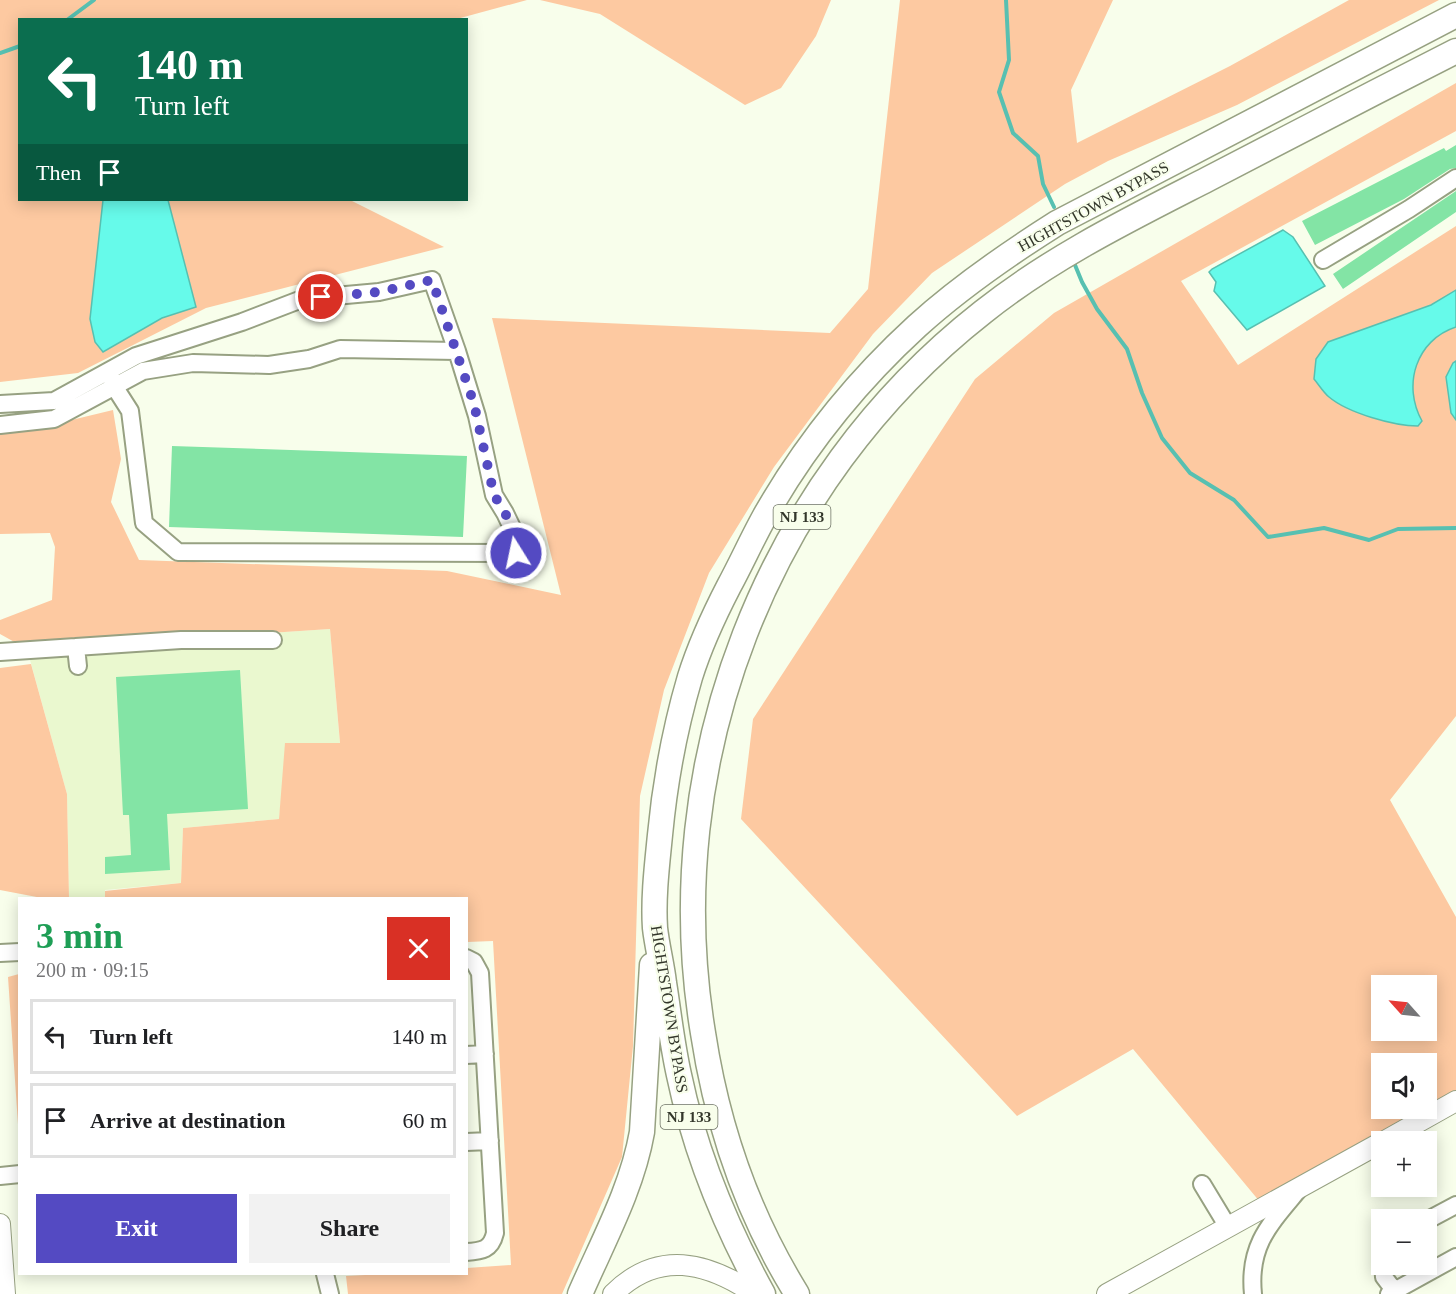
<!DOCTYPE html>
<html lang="en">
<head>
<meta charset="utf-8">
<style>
  body { margin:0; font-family:"Times New Roman",serif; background:#f2f2f2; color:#202124; height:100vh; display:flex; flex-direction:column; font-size:22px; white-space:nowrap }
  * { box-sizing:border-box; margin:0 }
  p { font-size:20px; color:#757577 }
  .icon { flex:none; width:33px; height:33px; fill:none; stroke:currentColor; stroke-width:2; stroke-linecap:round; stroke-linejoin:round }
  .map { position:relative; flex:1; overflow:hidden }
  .sheet { position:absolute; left:18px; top:897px; width:450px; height:378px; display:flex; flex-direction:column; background:#fff; border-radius:0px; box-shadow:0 3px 15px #0003 }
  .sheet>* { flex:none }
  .banner { position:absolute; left:18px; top:18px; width:450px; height:183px; border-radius:0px; box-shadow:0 3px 15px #0003; background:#0b6e4f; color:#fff; overflow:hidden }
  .needle { width:39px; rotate:297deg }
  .controls { position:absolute; left:1371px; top:975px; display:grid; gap:12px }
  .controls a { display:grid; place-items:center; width:66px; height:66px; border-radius:0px; background:#fff; box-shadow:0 3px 15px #0003; font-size:30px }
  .pin { position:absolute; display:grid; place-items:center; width:51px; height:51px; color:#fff; margin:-26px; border:3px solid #fff; border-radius:50%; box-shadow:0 2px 6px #0007 }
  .me { position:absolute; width:66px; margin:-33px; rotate:350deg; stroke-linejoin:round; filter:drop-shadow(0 0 4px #0008) }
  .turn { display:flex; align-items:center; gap:21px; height:126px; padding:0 18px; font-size:27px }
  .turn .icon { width:78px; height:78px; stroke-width:2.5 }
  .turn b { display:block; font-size:42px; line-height:51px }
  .then { display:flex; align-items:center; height:57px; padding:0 18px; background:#0003; gap:12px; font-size:22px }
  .round { display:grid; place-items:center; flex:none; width:63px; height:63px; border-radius:0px; background:#f2f2f2 }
  .headline { display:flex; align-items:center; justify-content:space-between; height:102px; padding:0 18px }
  h1 { font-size:36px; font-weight:600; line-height:45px; color:#1e9e55 }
  .primary-button { display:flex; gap:12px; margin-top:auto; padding:12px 18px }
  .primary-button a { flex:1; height:69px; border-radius:0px; background:#544ac2; color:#fff; font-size:24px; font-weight:600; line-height:69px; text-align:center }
  .primary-button a+a { background:#f2f2f2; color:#202124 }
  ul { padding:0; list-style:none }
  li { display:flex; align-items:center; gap:18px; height:75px; margin:0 12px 9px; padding:0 6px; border:3px solid #e0e0e0; border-radius:0px }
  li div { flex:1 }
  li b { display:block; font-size:22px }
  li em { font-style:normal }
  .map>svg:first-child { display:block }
  .built { fill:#eaf8cf }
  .green { fill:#fdc9a1; fill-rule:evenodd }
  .water { fill:#66faea; stroke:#57c0b1; stroke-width:1.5 }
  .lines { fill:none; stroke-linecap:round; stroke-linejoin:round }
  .stream { stroke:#57c0b1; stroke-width:4 }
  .building { fill:#83e4a5 }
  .minor-casing { stroke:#97a182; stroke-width:20 }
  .major-casing { stroke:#97a182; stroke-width:22 }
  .highway-casing { stroke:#97a182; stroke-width:27 }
  .minor { stroke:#fff; stroke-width:16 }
  .major { stroke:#fff; stroke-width:20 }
  .highway { stroke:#fff; stroke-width:24 }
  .route { stroke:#544ac2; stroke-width:10; stroke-dasharray:0 18 }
  .labels { text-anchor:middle; stroke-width:4.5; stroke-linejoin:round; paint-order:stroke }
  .shield { fill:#f8feeb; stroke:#6e7365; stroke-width:1.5 }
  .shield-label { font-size:15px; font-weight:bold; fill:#33372b }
  .street-label { font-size:16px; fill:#33372b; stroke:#f8feeb }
</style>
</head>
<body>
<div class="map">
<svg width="1456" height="1294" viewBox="0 0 1456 1294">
  <rect width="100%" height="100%" fill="#f8feeb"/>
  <path class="built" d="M330 629 340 744 282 792 279 819 183 828 181 883 105 890V898H69L67 794 27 649Z"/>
  <path class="green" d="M0 0H527L453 20H20V200H350L444 247 206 308 78 373 0 382Z
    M540 0H831L816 36 781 88 745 105 600 14Z
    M900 0H1113L1071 90 1077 143 1230 66 1349 0H1439L1237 105 1108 161 1065 184 932 273 873 334 774 467 709 573 664 690 640 796 633 1046 622 1157 562 1294H348L346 1276 384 1274H466L467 1268 511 1265 493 941 467 942 466 898H105V891L181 883 183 828 279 819 285 743H340L330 629 27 649 0 634V620L52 600 55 547 50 533 0 534V434L26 431 113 410 121 459 111 502 139 560 447 571 561 595 492 318 830 333 868 289Z
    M1456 83V131L1181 281 1238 365 1456 226V716L1390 800 1456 917V1107L1260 1202 1133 1049 1017 1116 741 819 753 719 975 379 1054 313ZM1382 986H1426V1030H1382ZM1382 1064H1426V1108H1382Z
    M31 664 67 794 69 898H42L0 890V668Z
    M19 974H20L19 1139 8 977Z"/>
  <path class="water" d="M103 200H168L196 307 162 318 103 352 95 342 90 319Z
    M1283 230 1293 237 1325 286 1247 330 1214 291 1216 282 1209 272 1212 269Z
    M1456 290V327C1416 340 1402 385 1422 421L1418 426C1394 426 1348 413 1329 397 1324 393 1319 385 1314 379L1316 359 1328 342 1431 305Z
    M1456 361V420L1451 413 1446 377 1453 363Z"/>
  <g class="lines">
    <path class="stream" d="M1006 0 1009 60 999 92 1013 133 1038 156 1043 184 1054 207
      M67 20 94 0
      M0 53 20 46
      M1075 265 1082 282 1097 309 1127 349 1142 393 1162 438 1190 473 1234 500 1268 537 1324 528 1369 540 1398 529 1456 528"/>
  </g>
  <path class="building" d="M1456 145V168L1450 169 1404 199 1315 245 1302 221 1444 148 1446 151Z
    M1456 191V212L1343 289 1333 274Z
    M172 446 467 456 463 537 169 527Z
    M240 670 248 809 167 814 170 870 105 874V857L131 855 129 815H123L116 677Z"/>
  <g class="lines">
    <g class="minor-casing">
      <path id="minor" d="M1323 260 1409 209 1456 178
        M111 377 114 386 130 411 144 523 178 552 516 553V536L505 513 494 495 477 416 457 351
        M0 404 54 401 136 356 242 322 302 299 379 292 432 280 457 351 340 349 309 359 269 365 193 363 143 371 54 419 0 425
        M76 647 78 666
        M0 652 181 640H273
        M0 953 20 952
        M466 958 474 962 480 973 495 1233C491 1250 482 1251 466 1252
        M466 1055 485 1054
        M466 1142 490 1141
        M0 1176 20 1174
        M1202 1184 1228 1227
        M1426 1221 1456 1205
        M1383 1264 1384 1277 1397 1294
        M325 1274 330 1294
        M1253 1294C1248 1245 1270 1224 1299 1189
        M1389 1294 1456 1257"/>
    </g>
    <g class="major-casing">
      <path id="major" d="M1383 1142 1456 1101
        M0 1224 5 1294
        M613 1294C658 1249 707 1262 755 1294
        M1107 1294 1382 1142"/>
    </g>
    <g class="highway-casing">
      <path id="highway" d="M580 1294C603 1241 632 1189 642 1132L652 965
        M763 1294C725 1225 695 1152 679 1075 672 1044 669 1014 664 983 662 965 657 946 655 928 653 898 657 865 660 835 665 782 675 728 690 677 700 645 714 615 729 586 742 562 753 537 766 514 806 444 858 380 917 326 960 287 1008 254 1057 223L1456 15
        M797 1294C748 1215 717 1125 703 1033 658 762 766 482 983 312 1052 257 1130 219 1208 179 1291 136 1373 93 1456 51"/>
    </g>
    <use href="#minor" class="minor"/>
    <use href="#major" class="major"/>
    <use href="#highway" class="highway"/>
  </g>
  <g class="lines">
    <path class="route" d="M321 297 379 292 432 280 474 404 494 495 505 513 516 536V553"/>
  </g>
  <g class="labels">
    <g class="shield">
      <rect x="773.5" y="505" width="57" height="24" rx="4.5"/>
      <rect x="660.5" y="1105" width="57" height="24" rx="4.5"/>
    </g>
    <g class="shield-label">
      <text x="802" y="522">NJ 133</text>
      <text x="689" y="1122">NJ 133</text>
    </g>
    <g class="street-label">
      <text transform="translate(1093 206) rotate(-29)" y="6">HIGHTSTOWN BYPASS</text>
      <text transform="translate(670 1009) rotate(81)" y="6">HIGHTSTOWN BYPASS</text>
    </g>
  </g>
</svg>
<div class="controls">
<a><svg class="needle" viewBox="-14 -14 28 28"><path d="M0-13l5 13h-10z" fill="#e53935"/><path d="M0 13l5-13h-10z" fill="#757577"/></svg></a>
<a><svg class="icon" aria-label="sound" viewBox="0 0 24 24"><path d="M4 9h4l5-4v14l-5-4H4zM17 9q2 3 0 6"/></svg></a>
<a>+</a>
<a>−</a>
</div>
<div class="pin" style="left:321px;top:297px;background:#d93025"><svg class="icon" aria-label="arrive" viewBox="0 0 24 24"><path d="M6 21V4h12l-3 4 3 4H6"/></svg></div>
<svg class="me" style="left:516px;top:553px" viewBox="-20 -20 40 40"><circle r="17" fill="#544ac2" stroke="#fff" stroke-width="3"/><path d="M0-11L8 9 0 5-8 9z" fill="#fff"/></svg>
<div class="banner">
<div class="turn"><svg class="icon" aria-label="left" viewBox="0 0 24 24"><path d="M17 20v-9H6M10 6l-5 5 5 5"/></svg><div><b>140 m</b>Turn left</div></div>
<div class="then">Then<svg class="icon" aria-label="arrive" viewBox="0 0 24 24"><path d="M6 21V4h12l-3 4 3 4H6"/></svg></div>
</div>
<section class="sheet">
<div class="headline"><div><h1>3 min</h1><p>200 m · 09:15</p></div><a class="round" style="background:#d93025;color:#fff"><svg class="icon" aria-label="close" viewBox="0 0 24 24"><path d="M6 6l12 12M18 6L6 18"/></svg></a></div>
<ul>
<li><svg class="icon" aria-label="left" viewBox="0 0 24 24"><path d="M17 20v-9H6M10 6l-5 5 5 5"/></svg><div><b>Turn left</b></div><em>140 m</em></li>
<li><svg class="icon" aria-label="arrive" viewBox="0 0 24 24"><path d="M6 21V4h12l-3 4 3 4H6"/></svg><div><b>Arrive at destination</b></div><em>60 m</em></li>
</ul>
<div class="primary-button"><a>Exit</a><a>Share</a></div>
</section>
</div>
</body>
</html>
